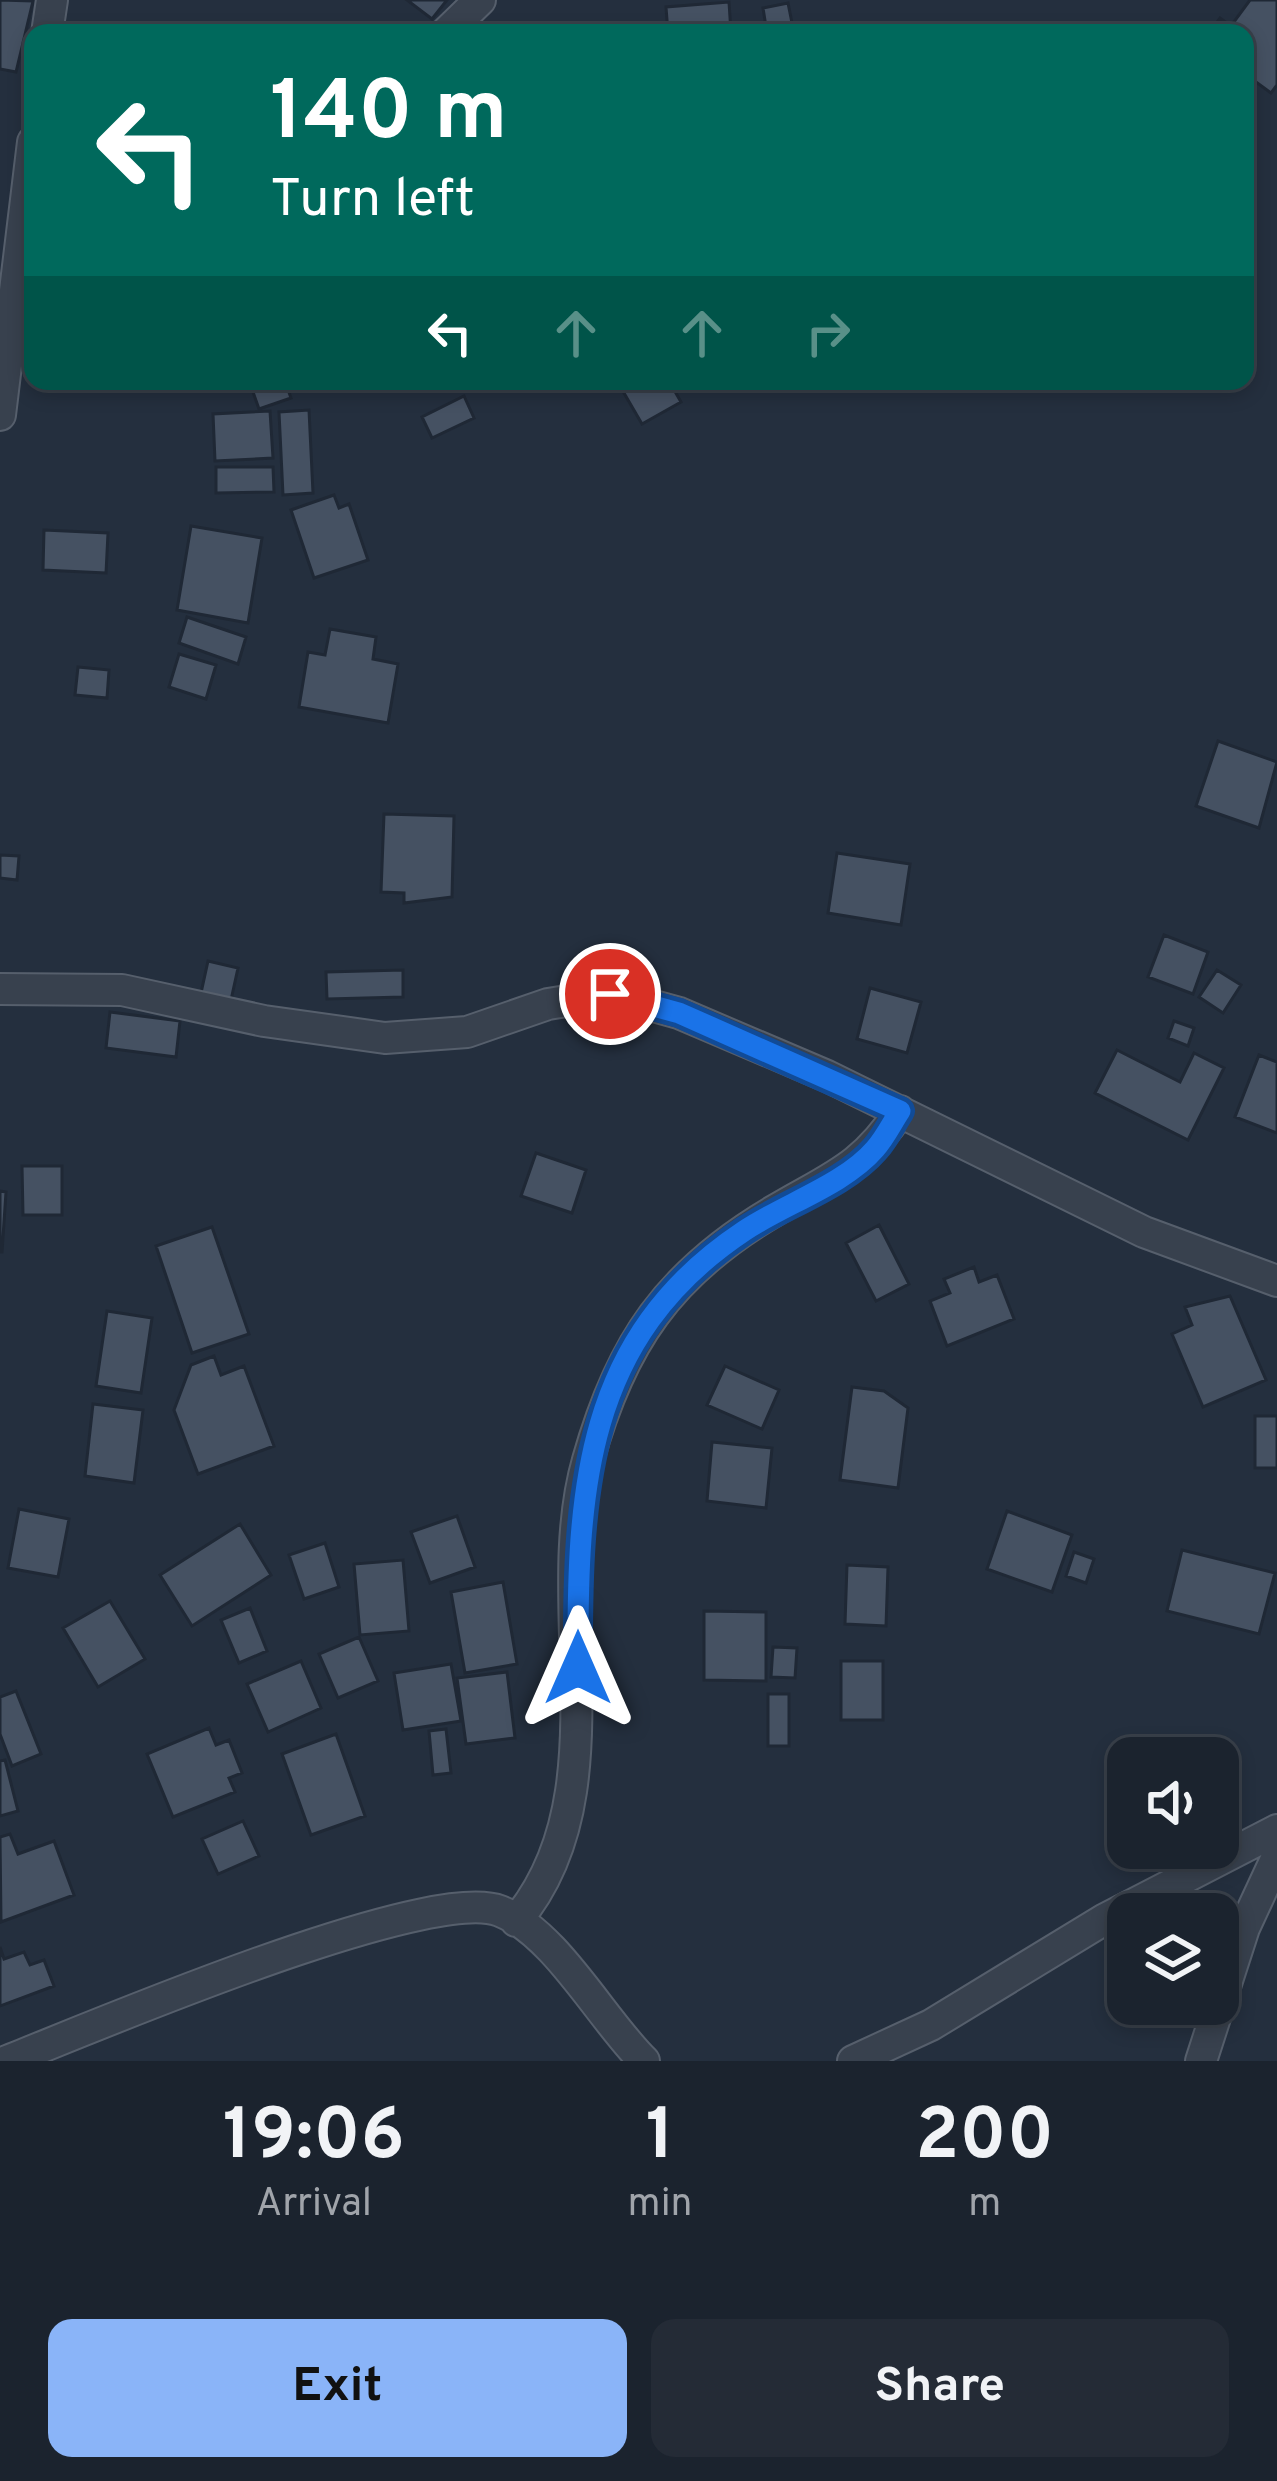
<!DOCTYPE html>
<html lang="en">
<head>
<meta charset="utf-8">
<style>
  body { margin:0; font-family:Overpass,sans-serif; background:#242b36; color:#f1f3f6; height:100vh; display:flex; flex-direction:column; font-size:45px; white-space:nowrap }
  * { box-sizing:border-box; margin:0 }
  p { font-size:39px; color:#a0a4aa }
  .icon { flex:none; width:66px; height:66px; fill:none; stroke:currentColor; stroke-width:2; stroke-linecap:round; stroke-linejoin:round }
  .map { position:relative; height:2061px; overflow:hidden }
  .sheet { display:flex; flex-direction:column; background:#1b232e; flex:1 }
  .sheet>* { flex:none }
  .hud { position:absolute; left:24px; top:24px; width:1230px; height:366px; border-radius:24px; box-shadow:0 6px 18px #0003,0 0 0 3px #39404a; background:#00695c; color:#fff; overflow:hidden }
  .tools { position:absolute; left:1107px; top:1737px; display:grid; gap:24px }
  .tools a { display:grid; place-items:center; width:132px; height:132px; border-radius:24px; background:#1b232e; box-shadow:0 6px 18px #0003,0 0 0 3px #39404a; font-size:60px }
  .pin { position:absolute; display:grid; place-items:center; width:102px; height:102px; color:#fff; margin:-51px; border:6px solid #fff; border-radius:50%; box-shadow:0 3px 12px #0007 }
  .me { position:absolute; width:132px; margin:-66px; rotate:0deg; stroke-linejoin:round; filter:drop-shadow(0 0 9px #0008) }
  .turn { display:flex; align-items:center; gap:42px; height:252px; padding:0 48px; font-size:54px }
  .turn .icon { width:156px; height:156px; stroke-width:2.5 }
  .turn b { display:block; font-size:84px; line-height:102px }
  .lanes { display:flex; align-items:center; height:114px; padding:0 48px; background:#0003; justify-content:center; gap:60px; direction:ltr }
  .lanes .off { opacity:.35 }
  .eta { display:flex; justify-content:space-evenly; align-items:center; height:204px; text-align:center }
  .eta b { font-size:72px; font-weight:700; line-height:84px }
  .button { display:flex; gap:24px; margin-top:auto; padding:24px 48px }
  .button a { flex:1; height:138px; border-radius:24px; background:#8ab4f8; color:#111; font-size:48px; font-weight:700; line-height:138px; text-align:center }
  .button a+a { background:#242b36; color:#f1f3f6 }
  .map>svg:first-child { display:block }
  .building { fill:#455162; stroke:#1f2835; stroke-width:3 }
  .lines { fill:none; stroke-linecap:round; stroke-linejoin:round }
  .street-casing { stroke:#565f6c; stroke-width:34 }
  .street { stroke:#38414e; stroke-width:30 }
  .route-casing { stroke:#114b97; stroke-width:30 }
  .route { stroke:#1a73e8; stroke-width:21 }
</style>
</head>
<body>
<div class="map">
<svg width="1277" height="2061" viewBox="0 0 1277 2061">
  <rect width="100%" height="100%" fill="#242f3e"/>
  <path class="building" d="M0 0 33 1 16 72 0 69Z
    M407 0H447L432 19Z
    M1250 0H1277V85L1271 93 1245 74V33H1209L1220 18 1231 26Z
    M729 2 731 33H668L666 7Z
    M788 3 794 33H767L763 8Z
    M285 381 291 398 259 409 253 392Z
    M617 381H669L681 402 642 424Z
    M464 396 474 418 432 438 422 417Z
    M309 410 313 493 283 495 279 412Z
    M270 411 273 458 215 461 213 414Z
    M216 467H273L274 492 216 493Z
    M334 495 339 508 349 504 368 560 314 578 291 510Z
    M191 526 262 538 248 623 177 610Z
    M44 530 108 533 106 573 43 570Z
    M187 617 246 637 238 664 179 643Z
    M330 629 376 637 373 659 398 664 388 723 299 707 308 652 325 655Z
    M179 654 216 665 206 699 169 687Z
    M78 667 109 670 107 698 75 695Z
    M1218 741 1277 762 1259 828 1196 806Z
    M384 814 454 816 452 897 404 903V893L381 892Z
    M837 853 910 864 901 925 828 913Z
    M0 855 19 856 17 880 0 878Z
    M1164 935 1208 952 1193 994 1148 977Z
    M208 961 238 968 231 1000 201 993Z
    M403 970V997L327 999 326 972Z
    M1217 970 1241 985 1223 1013 1199 997Z
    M870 988 921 1002 907 1053 857 1039Z
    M110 1012 180 1021 176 1057 106 1048Z
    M1174 1021 1194 1028 1188 1046 1168 1038Z
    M1117 1050 1180 1082 1194 1053 1224 1068 1188 1140 1095 1093Z
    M1259 1055 1277 1062V1133L1235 1117Z
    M536 1153 586 1170 572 1213 521 1196Z
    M22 1166H62V1215H23Z
    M0 1191 6 1192 2 1252H0Z
    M879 1225 909 1284 876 1301 846 1243Z
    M212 1227 249 1334 192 1353 156 1246Z
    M974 1267 979 1282 997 1275 1014 1319 947 1346 930 1301 950 1293 944 1279Z
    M1230 1296 1266 1380 1203 1407 1172 1334 1192 1325 1185 1307Z
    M107 1311 152 1318 141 1393 96 1386Z
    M214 1356 221 1375 244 1366 274 1446 198 1474 174 1410 191 1365Z
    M725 1366 779 1390 762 1429 707 1405Z
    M852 1387 884 1391 908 1408 898 1488 840 1480Z
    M93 1404 143 1410 134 1483 85 1476Z
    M1255 1416H1277V1468H1255Z
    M712 1442 772 1448 766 1508 707 1501Z
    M19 1509 69 1519 58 1577 8 1568Z
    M1007 1511 1072 1535 1052 1592 987 1569Z
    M457 1516 475 1567 430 1583 411 1532Z
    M240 1524 271 1575 192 1626 160 1575Z
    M325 1543 339 1587 304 1599 289 1555Z
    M1182 1550 1275 1573 1259 1634 1167 1611Z
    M1074 1552 1094 1559 1086 1583 1066 1576Z
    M403 1560 409 1631 360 1635 354 1564Z
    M847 1565 888 1567 886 1626 845 1624Z
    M503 1582 517 1664 465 1673 451 1592Z
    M110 1601 145 1659 98 1687 63 1628Z
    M250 1608 267 1651 239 1663 221 1620Z
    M704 1611 766 1612V1681L704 1680Z
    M359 1637 378 1681 338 1698 319 1654Z
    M773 1647 797 1648 795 1678 771 1677Z
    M301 1661 321 1708 268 1732 247 1684Z
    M841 1661H883V1720H841Z
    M451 1664 461 1721 403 1730 394 1673Z
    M507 1672 515 1738 466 1744 457 1678Z
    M16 1691 41 1754 12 1766 0 1734V1697Z
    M768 1694H789V1746H768Z
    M209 1728 216 1745 229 1740 242 1773 229 1778 235 1792 173 1817 147 1754Z
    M446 1729 451 1773 433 1775 429 1731Z
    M336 1734 365 1816 311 1835 282 1754Z
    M5 1760 18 1811 0 1816V1761Z
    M243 1821 259 1856 218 1874 202 1839Z
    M10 1834 18 1854 54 1841 74 1895 1 1922 0 1837Z
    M0 1947 4 1959 24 1952 30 1965 44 1960 54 1986 0 2006Z"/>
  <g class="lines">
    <g class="street-casing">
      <path id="street" d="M47 33 52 0
        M446 33 480 0
        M0 415 33 142
        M0 989 122 990 264 1021 385 1038 467 1032 548 1004 610 994 679 1013 827 1076 1144 1232 1277 1281
        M516 1921C623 1794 546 1605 588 1460 621 1343 669 1273 774 1211 831 1177 862 1169 900 1111
        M7 2061C91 2028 429 1883 500 1911 555 1932 602 2020 644 2061
        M853 2061 931 2025 1105 1919 1277 1830
        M1201 2061 1244 1928 1277 1857"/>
    </g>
    <use href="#street" class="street"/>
  </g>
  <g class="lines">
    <g class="route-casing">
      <path id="route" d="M578 1668C577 1492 583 1338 744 1231 784 1204 844 1185 875 1149 885 1138 892 1123 900 1111L679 1013 610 994"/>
    </g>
    <use href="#route" class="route"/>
  </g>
</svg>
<div class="tools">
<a><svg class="icon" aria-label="sound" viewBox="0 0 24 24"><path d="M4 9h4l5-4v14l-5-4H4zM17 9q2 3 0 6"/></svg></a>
<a><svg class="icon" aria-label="layers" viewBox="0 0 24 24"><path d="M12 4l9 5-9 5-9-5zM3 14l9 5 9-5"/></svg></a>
</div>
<div class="pin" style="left:610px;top:994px;background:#d93025"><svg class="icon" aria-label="arrive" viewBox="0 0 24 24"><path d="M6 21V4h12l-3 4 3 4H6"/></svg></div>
<svg class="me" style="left:578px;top:1668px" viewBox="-20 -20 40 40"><path d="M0-17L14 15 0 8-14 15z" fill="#1a73e8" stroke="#fff" stroke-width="4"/></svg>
<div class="hud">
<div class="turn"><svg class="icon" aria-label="left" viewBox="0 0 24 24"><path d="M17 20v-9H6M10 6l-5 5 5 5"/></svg><div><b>140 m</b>Turn left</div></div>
<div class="lanes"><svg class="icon" aria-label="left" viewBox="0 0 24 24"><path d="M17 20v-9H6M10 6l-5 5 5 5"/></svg><svg class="icon off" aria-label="ahead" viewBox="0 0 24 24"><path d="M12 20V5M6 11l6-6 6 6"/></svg><svg class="icon off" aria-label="ahead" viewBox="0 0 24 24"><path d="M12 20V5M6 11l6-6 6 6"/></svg><svg class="icon off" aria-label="right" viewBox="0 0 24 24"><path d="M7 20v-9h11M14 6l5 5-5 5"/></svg></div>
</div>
</div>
<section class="sheet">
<div class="eta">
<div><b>19:06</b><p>Arrival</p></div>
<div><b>1</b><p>min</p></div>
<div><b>200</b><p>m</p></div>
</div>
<div class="button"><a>Exit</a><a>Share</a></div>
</section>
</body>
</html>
